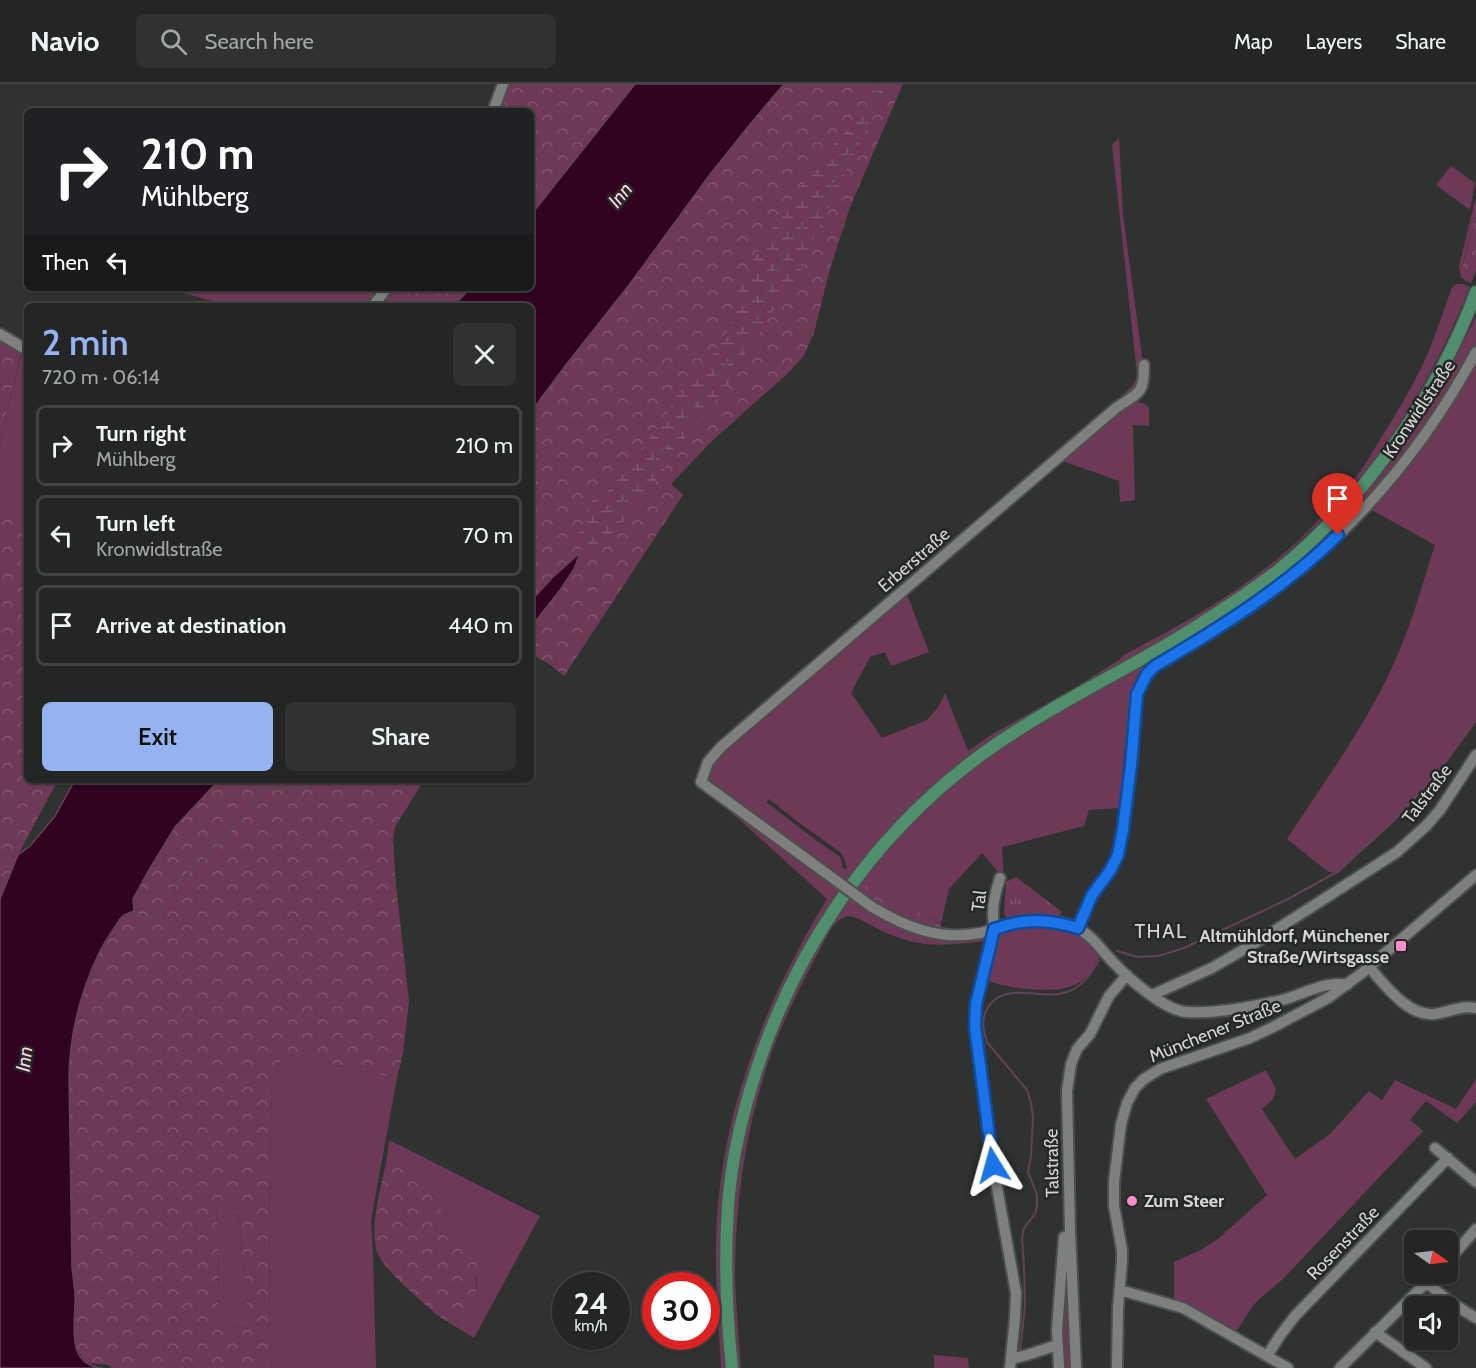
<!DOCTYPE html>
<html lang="en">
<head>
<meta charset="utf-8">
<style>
  body { margin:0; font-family:Cabin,sans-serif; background:#2f3231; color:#f1f3f6; height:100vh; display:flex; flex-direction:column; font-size:22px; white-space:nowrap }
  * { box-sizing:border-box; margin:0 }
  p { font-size:20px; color:#a3a5a6 }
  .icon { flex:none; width:33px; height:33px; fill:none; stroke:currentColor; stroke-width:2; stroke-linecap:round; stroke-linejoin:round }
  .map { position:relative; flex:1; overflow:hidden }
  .details { position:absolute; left:24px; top:219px; width:510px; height:480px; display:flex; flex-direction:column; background:#232624; border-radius:9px; box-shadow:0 2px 4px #0004,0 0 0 2px #404341 }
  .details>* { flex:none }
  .guide { position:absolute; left:24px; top:24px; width:510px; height:183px; border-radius:9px; box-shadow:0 2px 4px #0004,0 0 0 2px #404341; background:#202124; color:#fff; overflow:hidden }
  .needle { width:39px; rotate:104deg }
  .controls { position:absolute; left:1404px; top:1146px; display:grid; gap:12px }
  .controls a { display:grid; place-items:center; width:54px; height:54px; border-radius:9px; background:#232624; box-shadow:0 2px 4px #0004,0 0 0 2px #404341; font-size:30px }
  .speed { position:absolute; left:552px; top:1188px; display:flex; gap:12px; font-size:30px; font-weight:700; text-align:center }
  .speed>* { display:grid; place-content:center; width:78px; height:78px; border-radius:50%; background:#232624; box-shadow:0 2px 4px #0004,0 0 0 2px #404341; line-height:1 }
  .speed small { font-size:15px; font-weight:400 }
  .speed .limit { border:9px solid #d22; background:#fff; color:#111 }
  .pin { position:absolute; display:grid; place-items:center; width:51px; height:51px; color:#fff; margin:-62px -26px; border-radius:50% 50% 50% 0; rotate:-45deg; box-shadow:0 0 6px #0007 }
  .pin .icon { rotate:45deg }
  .me { position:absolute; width:66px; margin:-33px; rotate:352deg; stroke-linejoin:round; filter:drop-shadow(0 0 4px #0008) }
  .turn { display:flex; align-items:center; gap:21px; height:126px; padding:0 18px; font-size:27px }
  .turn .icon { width:78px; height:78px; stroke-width:2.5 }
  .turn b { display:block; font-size:42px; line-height:51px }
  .then { display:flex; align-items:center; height:57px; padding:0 18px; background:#0003; gap:12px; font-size:22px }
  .round { display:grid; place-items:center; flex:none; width:63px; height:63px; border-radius:9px; background:#2f3231 }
  .summary { display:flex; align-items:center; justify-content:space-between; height:102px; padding:0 18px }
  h1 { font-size:36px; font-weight:600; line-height:45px; color:#95b2f1 }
  .primary-button { display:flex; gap:12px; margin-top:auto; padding:12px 18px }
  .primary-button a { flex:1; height:69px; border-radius:9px; background:#95b2f1; color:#111; font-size:24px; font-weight:600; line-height:69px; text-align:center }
  .primary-button a+a { background:#2f3231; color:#f1f3f6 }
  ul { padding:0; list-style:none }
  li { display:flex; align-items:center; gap:18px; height:81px; margin:0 12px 9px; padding:0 6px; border:3px solid #404341; border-radius:9px }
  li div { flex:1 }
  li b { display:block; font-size:22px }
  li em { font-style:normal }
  header { display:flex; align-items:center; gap:36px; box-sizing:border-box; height:84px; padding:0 30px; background:#232624; border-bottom:2px solid #404341 }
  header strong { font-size:28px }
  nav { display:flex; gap:33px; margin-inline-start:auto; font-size:21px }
  .search { width:420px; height:54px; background:#2f3231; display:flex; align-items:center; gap:15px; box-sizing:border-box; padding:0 21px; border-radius:9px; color:#a3a5a6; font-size:22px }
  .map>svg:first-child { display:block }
  .green { fill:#6e3957; fill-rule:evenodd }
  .forest { fill:url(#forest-crowns); fill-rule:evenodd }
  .wetland { fill:url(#wetland-marsh) }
  .park { fill:url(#park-tufts) }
  .water { fill:#320221; stroke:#634257; stroke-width:1.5 }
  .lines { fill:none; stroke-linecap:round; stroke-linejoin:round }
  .stream { stroke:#634257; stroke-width:2 }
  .minor-casing { stroke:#4c4f4d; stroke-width:14 }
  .major-casing { stroke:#4c4f4d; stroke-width:15 }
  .minor { stroke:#7d807e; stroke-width:10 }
  .major { stroke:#508e6e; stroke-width:12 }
  .minor-bridge-casing { stroke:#4c4f4d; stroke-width:14; stroke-linecap:butt }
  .minor-bridge { stroke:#7d807e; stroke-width:10 }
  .route-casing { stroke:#114b97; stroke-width:15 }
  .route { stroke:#1a73e8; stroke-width:10 }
  .poi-dot { fill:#f98fca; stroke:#252826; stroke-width:2 }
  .labels { text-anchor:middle; stroke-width:5; stroke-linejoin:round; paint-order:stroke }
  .street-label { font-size:18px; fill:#d4d6d5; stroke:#252826 }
  .poi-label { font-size:18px; font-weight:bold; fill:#d4d6d5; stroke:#252826; text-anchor:end }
  .water-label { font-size:20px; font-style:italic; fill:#ffd4ea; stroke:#252826 }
  .neighbourhood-label { font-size:20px; letter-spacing:1.5px; fill:#d4d6d5; stroke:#252826 }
</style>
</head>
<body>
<header>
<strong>Navio</strong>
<div class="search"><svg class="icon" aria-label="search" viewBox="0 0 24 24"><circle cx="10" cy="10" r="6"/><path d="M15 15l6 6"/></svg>Search here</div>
<nav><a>Map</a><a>Layers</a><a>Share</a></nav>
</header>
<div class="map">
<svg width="1476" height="1284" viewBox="0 0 1476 1284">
  <defs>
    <pattern id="forest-crowns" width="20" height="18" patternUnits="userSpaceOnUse" patternTransform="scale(1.5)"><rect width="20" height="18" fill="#6e3957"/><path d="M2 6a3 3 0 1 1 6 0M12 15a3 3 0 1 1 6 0" fill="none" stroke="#82556e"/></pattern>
    <pattern id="wetland-marsh" width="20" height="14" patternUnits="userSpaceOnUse" patternTransform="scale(1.5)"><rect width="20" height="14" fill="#6e3957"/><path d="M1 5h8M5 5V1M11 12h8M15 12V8" fill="none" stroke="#82556e"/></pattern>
    <pattern id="park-tufts" width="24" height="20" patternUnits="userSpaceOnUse" patternTransform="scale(1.5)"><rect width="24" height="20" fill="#6e3957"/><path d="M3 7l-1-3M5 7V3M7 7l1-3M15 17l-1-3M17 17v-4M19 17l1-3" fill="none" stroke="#82556e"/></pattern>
  </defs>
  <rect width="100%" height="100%" fill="#2f3230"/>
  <path class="green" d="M1119 54 1123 131 1143 279 1138 304 1095 339 1133 301 1136 295 1137 290 1112 61Z
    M1451 82 1475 99 1470 126 1436 101Z
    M1476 113V133L1463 178 1461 193 1459 182Z
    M1457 200H1462L1470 203C1439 280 1399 351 1343 413L1339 407C1358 397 1368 375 1379 357 1395 332 1410 307 1423 280 1434 257 1442 231 1451 206L1452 203Z
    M165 204H388L372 222H231Z
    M1476 231V264L1406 373 1302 481 1212 546 1139 589 1130 613 1119 724 1089 726 1084 742 1002 763 1004 795 982 769 949 805 941 839 865 802 861 809 854 804 882 769 948 702 1015 653 1274 497C1331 451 1385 394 1424 330 1441 301 1457 271 1472 241Z
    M22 266 27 269V438L0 430V367L2 348Z
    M1476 271V638L1435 694 1395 737 1337 790 1327 787 1287 755C1326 695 1370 636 1398 570 1413 535 1423 498 1435 461L1368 424Z
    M1135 317 1145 320 1149 324V342L1133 341 1135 416 1120 418 1119 397 1060 376 1123 321Z
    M1336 416 1339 418 1323 435 1285 471 1244 504 1183 545 1083 602 885 751 851 791 821 834 797 875 773 925 748 994 735 1044 727 1284H721C718 1230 713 1175 718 1120 728 1010 770 909 827 815L699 699 710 701C702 686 716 675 724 664L906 508 929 568 891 582 885 568 870 573 851 609 882 654 927 636 939 622 945 609 968 667 994 649 1073 605 1119 576 1124 571C1205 528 1277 488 1336 416ZM769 715 798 738 840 768C844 774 847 778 846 786L842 783 841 775 839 772 817 757 766 718Z
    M849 812 880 833 896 842 986 853 987 855 986 857C948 861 925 865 889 850 876 845 864 836 851 832 842 832 838 837 832 843 810 884 787 926 771 970 746 1042 735 1117 735 1193 736 1224 739 1254 741 1284H736C734 1248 731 1211 731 1175 730 1073 760 967 808 878 820 855 835 834 849 812Z
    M1035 839C1062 844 1086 844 1100 871 1095 879 1091 889 1084 895 1064 913 1014 905 991 898L987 892 997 852 1004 846Z
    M289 971 397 994 371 1136 373 1169 376 1284H272L270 1259 269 1136 272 994 278 979Z
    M1266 986 1276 1005 1273 1015 1262 1025 1295 1075 1330 1050 1369 1007 1382 1016 1395 996 1456 1025 1476 995V1018L1457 1039 1426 1017 1410 1036 1423 1047 1283 1195 1259 1215 1252 1223 1234 1251 1174 1218V1178L1201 1166 1219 1154 1267 1111 1206 1015Z
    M389 1056 540 1132 474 1254 448 1238 459 1237 467 1229 476 1210 477 1194 468 1156 452 1141 435 1116 427 1101 387 1074Z
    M222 1116C234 1117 236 1125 239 1135L248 1232V1243C235 1246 225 1239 218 1229L219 1151 216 1125Z
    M1066 1157 1070 1239 1067 1240V1249L1069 1250 1072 1284H1062L1060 1263Z
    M934 1271 968 1274 969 1284H934Z"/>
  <path class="forest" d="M504 0H635L531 131V27H494Z
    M784 0H903L850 123 830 185 814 249 803 273 787 290 713 356 671 400 683 411 564 592 548 579 531 570V328L565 282 629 201 711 89 751 39Z
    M1476 133V186L1471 199 1466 197 1461 193V187Z
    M388 204H471L453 222H372Z
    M0 250 22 264 2 348 0 367Z
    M0 430 27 438V696H58L18 771 0 815Z
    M219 696H424L395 743 393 756 396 801 409 918 403 969 397 994 289 971 278 979 272 994 269 1136 270 1259 272 1284H111L109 1281 86 1279 76 1264 73 1243 75 1214 72 1184 69 992V967L81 913 99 870 120 835 133 827V815L149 786 175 743ZM222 1117C234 1117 236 1125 239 1135L248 1232V1243C235 1246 225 1239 218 1229L219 1151 216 1125Z
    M871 800 932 835 941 839 940 846 910 839 875 819 861 809 865 802Z
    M387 1074 407 1082 427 1101 435 1116 452 1141 469 1156 477 1171 476 1210 467 1229 459 1237C456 1237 453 1238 450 1238 441 1236 427 1222 420 1216 407 1204 382 1183 377 1167 369 1142 382 1099 387 1074Z"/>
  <path class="wetland" d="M875 0H885L860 58 815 152 794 205 781 219 768 232 759 250 746 269 732 297 693 342 671 376 628 433 603 459 586 471 576 457 592 417 611 405 665 334 682 301 711 274 734 235 738 203 762 160 815 81 861 31 871 14Z"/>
  <path class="park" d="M1016 793 1062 828 1057 835H1014L1006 833 1004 829 1006 798Z"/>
  <path class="water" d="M635 0H784L751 39 711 89 629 201 565 282 531 328V222H453L471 204H531V131Z
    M580 469 574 485 560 506 531 543V517L552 494Z
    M75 696H219L175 743 149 786 133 815 134 827 124 831 120 835C113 846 104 858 98 871 80 909 70 950 69 992L72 1184C73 1194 75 1204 75 1213 76 1240 64 1281 103 1284H0V815L18 771 30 762 55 732Z"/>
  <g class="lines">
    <path class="stream" d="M579 471 606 435 623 419 635 398 664 365 694 320 721 285 741 266 756 242 776 185 799 148 827 111 868 33 879 0
      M134 827 144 834 154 832 162 823 177 799 213 766 243 733 260 711 268 706 297 705 318 699 323 696
      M1117 867 1138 873 1158 872 1184 864 1288 815 1337 788 1393 737 1434 693 1476 636
      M1020 1269 1025 1221 1024 1184 1022 1153 1024 1144 1035 1130 1037 1122V1111L1028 1088 1031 1072 1033 1033 1031 1019 1027 1006 987 958C983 946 981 935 988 923 1006 896 1042 917 1067 908 1082 903 1091 890 1099 876"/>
    <g class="minor-casing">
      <path id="minor" d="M493 27 503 0
        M373 222 387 204
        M0 250 27 266
        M823 787 701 698 708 678 721 663 1116 324C1139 308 1144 311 1144 281
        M1000 794C995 809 990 829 995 845L976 920 975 943 993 1081 1016 1209 1015 1234 1010 1284
        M872 823C906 843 939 857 980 849 990 847 1000 842 1010 840 1032 835 1056 835 1077 844 1092 851 1102 867 1113 878 1128 894 1165 927 1187 928 1213 930 1256 922 1282 916 1302 911 1326 896 1347 901
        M1078 844C1082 833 1086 821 1093 811 1101 797 1114 785 1118 768 1126 736 1129 701 1132 668 1133 649 1132 627 1138 609 1141 598 1147 590 1155 582 1197 558 1239 533 1278 503 1360 440 1427 359 1476 268
        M1369 883C1385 901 1408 933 1435 930 1449 928 1461 921 1476 924
        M1152 911 1212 884 1260 856 1397 768 1426 742 1440 726 1476 671
        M1435 1064 1476 1098
        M1448 1177 1476 1145
        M1426 1198 1450 1218 1476 1234
        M1120 1206 1183 1224 1288 1284
        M1375 1248 1426 1284
        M1267 1272 1279 1253 1295 1232 1448 1074
        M1011 1275 1027 1271 1057 1261
        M1059 1284 1057 1246 1064 1153
        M1076 1284 1070 1147 1067 1007 1071 980 1077 965 1090 950 1109 912 1127 891
        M1117 1284 1118 1224 1122 1177V1166L1114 1122V1098L1121 1040 1127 1019 1135 1004 1144 995 1160 985 1250 954 1273 943 1328 914 1362 889 1476 791
        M1340 1284 1435 1190"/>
    </g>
    <g class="major-casing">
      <path id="major" d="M732 1284C726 1226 724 1168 729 1110 732 1080 738 1050 746 1021 785 876 872 746 995 661 1059 617 1129 585 1194 544 1224 525 1253 506 1280 485 1364 416 1439 309 1476 208"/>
    </g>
    <use href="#minor" class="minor"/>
    <use href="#major" class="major"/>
    <g class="minor-bridge-casing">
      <path id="minor-bridge" d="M823 787 872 823"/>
    </g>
    <use href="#minor-bridge" class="minor-bridge"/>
  </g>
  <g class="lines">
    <g class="route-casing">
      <path id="route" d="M993 1081 975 943 976 920 994 845C1025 834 1047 835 1078 844L1092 811 1110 787 1118 771 1123 745 1131 681 1137 610 1147 590 1155 582C1220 544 1284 504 1338 451"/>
    </g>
    <use href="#route" class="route"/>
  </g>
  <g class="poi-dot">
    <rect x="1395" y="856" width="12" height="12" rx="3"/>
    <circle cx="1132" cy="1117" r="6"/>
  </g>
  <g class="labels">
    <g class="street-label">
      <text transform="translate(1419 325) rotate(-56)" y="6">Kronwidlstraße</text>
      <text transform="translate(914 476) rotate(-41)" y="6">Erberstraße</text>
      <text transform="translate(1427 710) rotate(-53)" y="6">Talstraße</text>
      <text transform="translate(979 817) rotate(-83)" y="6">Tal</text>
      <text transform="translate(1215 947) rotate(-22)" y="6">Münchener Straße</text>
      <text transform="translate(1052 1079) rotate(-91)" y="6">Talstraße</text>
      <text transform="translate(1343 1159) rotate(-46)" y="6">Rosenstraße</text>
    </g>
    <g class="poi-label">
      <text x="1389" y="858">Altmühldorf, Münchener<tspan x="1389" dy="21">Straße/Wirtsgasse</tspan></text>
      <text x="1144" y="1123" text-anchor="start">Zum Steer</text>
    </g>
    <g class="water-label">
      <text transform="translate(620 111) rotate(-51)" y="7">Inn</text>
      <text transform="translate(24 975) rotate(-83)" y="7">Inn</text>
    </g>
    <g class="neighbourhood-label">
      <text x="1161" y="854">THAL</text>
    </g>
  </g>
</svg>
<div class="controls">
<a><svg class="needle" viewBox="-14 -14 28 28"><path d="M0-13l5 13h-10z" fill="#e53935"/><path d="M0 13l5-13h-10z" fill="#a3a5a6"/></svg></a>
<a><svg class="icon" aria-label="sound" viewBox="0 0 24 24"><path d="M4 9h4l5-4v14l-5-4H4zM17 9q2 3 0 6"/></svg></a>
</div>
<div class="speed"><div>24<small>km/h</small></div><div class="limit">30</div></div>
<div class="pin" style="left:1338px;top:451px;background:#d93025"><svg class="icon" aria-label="arrive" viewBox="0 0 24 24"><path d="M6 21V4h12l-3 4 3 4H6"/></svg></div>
<svg class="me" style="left:993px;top:1081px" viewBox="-20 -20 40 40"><path d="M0-17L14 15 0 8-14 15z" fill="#1a73e8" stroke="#fff" stroke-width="4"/></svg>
<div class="guide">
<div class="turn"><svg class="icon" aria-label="right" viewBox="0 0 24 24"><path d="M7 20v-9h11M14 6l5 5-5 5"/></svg><div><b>210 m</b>Mühlberg</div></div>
<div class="then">Then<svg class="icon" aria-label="left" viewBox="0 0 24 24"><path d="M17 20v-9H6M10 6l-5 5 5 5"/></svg></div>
</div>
<section class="details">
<div class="summary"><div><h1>2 min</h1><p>720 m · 06:14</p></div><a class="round"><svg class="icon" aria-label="close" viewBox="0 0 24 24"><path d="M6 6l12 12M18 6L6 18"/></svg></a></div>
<ul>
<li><svg class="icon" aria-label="right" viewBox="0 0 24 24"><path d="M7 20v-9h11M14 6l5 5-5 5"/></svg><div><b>Turn right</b><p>Mühlberg</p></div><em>210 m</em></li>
<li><svg class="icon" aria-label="left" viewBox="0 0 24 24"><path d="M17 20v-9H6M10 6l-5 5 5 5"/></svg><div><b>Turn left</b><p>Kronwidlstraße</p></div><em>70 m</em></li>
<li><svg class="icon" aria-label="arrive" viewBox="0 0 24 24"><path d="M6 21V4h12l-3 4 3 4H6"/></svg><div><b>Arrive at destination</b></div><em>440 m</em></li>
</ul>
<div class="primary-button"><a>Exit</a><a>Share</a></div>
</section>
</div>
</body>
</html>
